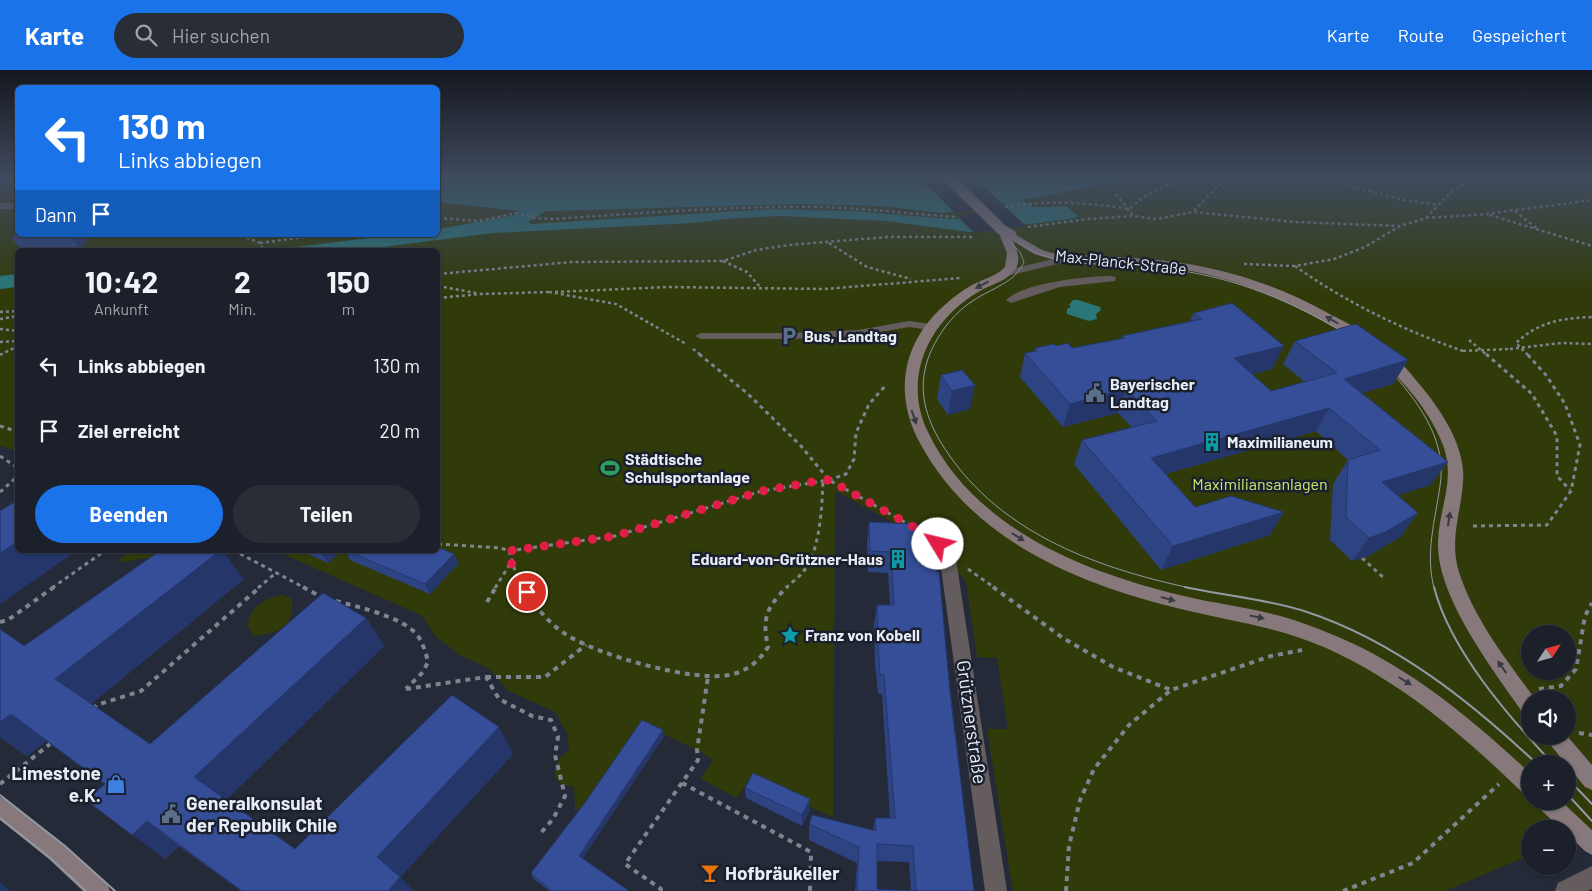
<!DOCTYPE html>
<html lang="de">
<head>
<meta charset="utf-8">
<style>
  body { margin:0; font-family:Barlow,sans-serif; background:#282d36; color:#f1f3f6; height:100vh; display:flex; flex-direction:column; font-size:19px; white-space:nowrap }
  * { box-sizing:border-box; margin:0 }
  p { font-size:16px; color:#a0a3a8 }
  .icon { flex:none; width:28px; height:28px; fill:none; stroke:currentColor; stroke-width:2; stroke-linecap:round; stroke-linejoin:round }
  .map { position:relative; flex:1; overflow:hidden }
  .side { position:absolute; left:15px; top:178px; width:425px; height:305px; display:flex; flex-direction:column; background:#1b202a; border-radius:8px; box-shadow:0 1px 4px #0004,0 0 0 1px #393e47 }
  .side>* { flex:none }
  .hud { position:absolute; left:15px; top:15px; width:425px; height:152px; border-radius:8px; box-shadow:0 1px 4px #0004,0 0 0 1px #393e47; background:#1a73e8; color:#fff; overflow:hidden }
  .needle { width:32px; rotate:54deg }
  .controls { position:absolute; left:1521px; top:555px; display:grid; gap:10px }
  .controls a { display:grid; place-items:center; width:55px; height:55px; border-radius:50%; background:#1b202a; box-shadow:0 1px 4px #0004,0 0 0 1px #393e47; font-size:25px }
  .pin { position:absolute; display:grid; place-items:center; width:42px; height:42px; color:#fff; margin:-21px; border:2px solid #fff; border-radius:50%; box-shadow:0 1px 5px #0007 }
  .me { position:absolute; width:55px; margin:-28px; rotate:306deg; stroke-linejoin:round; filter:drop-shadow(0 0 4px #0008) }
  .turn { display:flex; align-items:center; gap:18px; height:105px; padding:0 20px; font-size:22px }
  .turn .icon { width:65px; height:65px; stroke-width:2.5 }
  .turn b { display:block; font-size:35px; line-height:42px }
  .then { display:flex; align-items:center; height:48px; padding:0 20px; background:#0003; gap:10px; font-size:19px }
  .eta { display:flex; justify-content:space-evenly; align-items:center; height:85px; text-align:center }
  .eta b { font-size:30px; font-weight:700; line-height:35px }
  .primary-button { display:flex; gap:10px; margin-top:auto; padding:10px 20px }
  .primary-button a { flex:1; height:58px; border-radius:30px; background:#1a73e8; color:#fff; font-size:20px; font-weight:700; line-height:58px; text-align:center }
  .primary-button a+a { background:#282d36; color:#f1f3f6 }
  ul { padding:0; list-style:none }
  li { display:flex; align-items:center; gap:15px; height:65px; padding:0 20px }
  li div { flex:1 }
  li b { display:block; font-size:19px }
  li em { font-style:normal }
  header { display:flex; align-items:center; gap:30px; box-sizing:border-box; height:70px; padding:0 25px; background:#1a73e8; color:#fff }
  header strong { font-size:24px }
  nav { display:flex; gap:28px; margin-inline-start:auto; font-size:18px }
  .search { width:350px; height:45px; background:#282d36; display:flex; align-items:center; gap:12px; box-sizing:border-box; padding:0 18px; border-radius:28px; color:#a0a3a8; font-size:19px }
  .map>svg:first-child { display:block }
  .green { fill:#313b0a; fill-rule:evenodd }
  .water { fill:#2a7779; fill-rule:evenodd }
  .pier { fill:#242a38 }
  .lines { fill:none; stroke-linecap:round; stroke-linejoin:round }
  .path-far2 { stroke:#7e8490; stroke-width:2.5; stroke-dasharray:3 3; stroke-linecap:butt }
  .path-far1 { stroke:#7e8490; stroke-width:3; stroke-dasharray:4 4; stroke-linecap:butt }
  .path { stroke:#7e8490; stroke-width:4; stroke-dasharray:5 5; stroke-linecap:butt }
  .lane { fill:#655c5e; fill-rule:evenodd }
  .street { fill:#655c5e; fill-rule:evenodd }
  .secondary { fill:#86787b; fill-rule:evenodd }
  .tram-far1 { stroke:#9398a4; stroke-width:1 }
  .tram { stroke:#9398a4; stroke-width:2 }
  .path-bridge { stroke:#7e8490; stroke-width:2.5; stroke-dasharray:3 3; stroke-linecap:butt }
  .secondary-bridge { stroke:#86787b; stroke-width:11 }
  .wall { fill:#2e4382; fill-rule:evenodd }
  .shaded-wall { fill:#25376a }
  .building { fill:#354e97; stroke:#25376a; fill-rule:evenodd }
  .oneway { fill:#3a3a45 }
  .route { stroke:#e11d48; stroke-width:9; stroke-dasharray:0 16.2 }
  .labels { text-anchor:middle; stroke-width:5; stroke-linejoin:round; paint-order:stroke }
  .street-label { font-size:16px; fill:#e8edf6; stroke:#1a202e }
  .poi-label { font-size:16px; font-weight:bold; fill:#e8edf6; stroke:#1a202e; text-anchor:start }
  .park-label { font-size:16px; fill:#cce96c; stroke:#1a202e }
  .near-street-label { font-size:19px; fill:#e8edf6; stroke:#1a202e }
  .near-poi-label { font-size:19px; font-weight:bold; fill:#e8edf6; stroke:#1a202e; text-anchor:start }
</style>
</head>
<body>
<header>
<strong>Karte</strong>
<div class="search"><svg class="icon" aria-label="search" viewBox="0 0 24 24"><circle cx="10" cy="10" r="6"/><path d="M15 15l6 6"/></svg>Hier suchen</div>
<nav><a>Karte</a><a>Route</a><a>Gespeichert</a></nav>
</header>
<div class="map">
<svg width="1592" height="821" viewBox="0 0 1592 821">
  <rect width="100%" height="100%" fill="#242a38"/>
  <path class="green" d="M1144 106H1592V759L1568 770V759H1530V785L1445 821H1013L987 659H1008L997 588 977 587 966 511 928 471 835 421 833 747 749 709 737 728 701 709 713 690 697 680 644 655 586 739H575L574 716C548 717 551 691 569 680L567 663 555 642 507 620 490 599 460 585 435 566 423 546 274 480H438V180H18L17 381 0 376V115H17L18 165H438V132L518 141 800 134 880 136 943 143 1013 132ZM1530 564H1568V601H1530ZM1530 629H1568V666H1530ZM1530 694H1568V731H1530Z
    M130 480H162L165 485 117 493Z
    M282 525 292 529C295 557 278 563 254 566L248 557C248 537 264 529 282 525Z"/>
  <path class="water" d="M438 106H1144L1023 130C1032 142 1053 135 1066 136L1078 146 1076 148 969 162 887 151 782 146 736 148 691 153 493 163 359 180H272L393 165H438V159L512 146 520 141 438 132ZM1004 133 1009 138 967 148 952 149 851 141 771 139 531 154 528 152 546 141 800 134 880 136 943 143Z
    M17 204V217L0 219V206Z
    M1073 230H1078L1100 237 1101 240 1096 244 1097 249 1089 251 1067 244V239L1071 237 1069 235Z"/>
  <path class="pier" d="M919 106H978L975 108 1026 156 974 163 957 146 1004 137 955 143 929 117 920 115 924 111Z"/>
  <g class="lines">
    <path class="path-far2" d="M1310 106 1404 130 1438 135
      M1461 106 1468 110
      M1116 124 1133 146
      M1005 137C1047 130 1087 132 1129 139 1159 114 1181 106 1220 114
      M1515 141 1539 160
      M1194 142 1295 152 1399 156
      M1490 145 1592 176
      M438 148 479 151 517 143 534 148 554 149C642 143 729 136 817 137 864 138 911 144 958 147
      M1426 148 1450 123 1476 106
      M1028 157 1088 149 1133 146 1157 149 1193 142 1220 114 1243 106
      M241 165 260 173 263 180
      M260 173 320 165
      M829 173 867 197 911 209
      M723 191 747 202 761 218
      M1244 194 1295 196 1334 189 1365 177 1400 156 1426 148 1487 144 1592 130
      M1295 196C1347 233 1403 260 1463 281
      M438 204 572 192 723 191 756 180 789 175 887 167H975
      M438 216 476 223
      M549 222 616 234 686 274
      M555 222 668 217 824 219 961 208
      M438 228 480 224 549 222
      M0 242 18 241
      M0 249 18 246
      M0 259 18 261
      M1469 270 1487 285
      M0 272 18 271
      M693 279 701 285
      M1510 279 1561 273 1592 274
      M0 285 18 276
      M1528 285 1516 273C1538 252 1562 248 1592 247"/>
    <path class="path-far1" d="M699 284 748 324 801 376 829 410 910 455
      M1486 284 1532 324 1557 366V406L1570 420
      M0 356 18 362
      M0 386 18 398
      M0 422 18 406
      M1473 456 1547 455 1571 421 1580 375 1565 334 1546 305 1527 284
      M438 474 501 478 509 481 615 466 762 421 829 410 846 404 854 389 856 363 869 334 887 314
      M233 480 305 518
      M509 481 516 504 523 518
      M1362 488 1385 509
      M968 499 995 518
      M52 518 106 480
      M258 518 277 502
      M495 518 510 494
      M786 518C791 513 798 508 803 502 820 482 822 437 823 411"/>
    <path class="path" d="M303 517 323 528
      M523 517C534 535 548 553 567 565 598 585 692 612 729 605 745 602 759 592 768 577 762 548 766 538 787 517
      M993 517 1063 568 1113 597 1171 620
      M336 531C358 537 404 547 418 566 423 574 426 583 428 592L423 602 406 619
      M487 532 496 517
      M0 552 8 550 54 517
      M486 607H545L586 575
      M406 619 486 607 499 629 532 646 551 650 558 667 555 685 565 726 553 749 539 765
      M1539 619 1561 616 1576 599 1585 546 1592 533
      M93 639 97 635 141 621 260 517
      M1579 663 1592 665
      M682 713 811 782 810 821
      M0 714 50 674
      M660 821 661 819 625 794 698 690 697 680 708 607
      M1066 821 1069 776 1080 730 1094 699 1129 655 1171 620 1271 586 1302 580
      M1343 821 1413 793 1499 714"/>
    <path class="lane" d="M0 133H18V139H0Z
      M1071 185 1075 186 1076 188 1075 190 1006 206 1001 203 1002 201Z
      M1111 206 1115 207 1116 209 1115 211 1060 217 1011 233 1006 230C1022 213 1087 206 1111 206Z
      M909 251 931 254 937 257 931 260 909 257 858 266 789 269H701L695 266 701 263H789L858 260Z"/>
    <path class="street" d="M947 477 953 479 955 483 1007 821H985L939 483 941 479Z
      M1592 796V819L1588 821H1555L1558 813Z"/>
    <path class="secondary" d="M1011 162 1042 180 1052 183C1090 187 1129 186 1166 191 1222 197 1277 215 1326 242 1338 249 1358 256 1367 268L1365 271H1357C1298 234 1235 205 1165 197 1127 193 1089 194 1051 189L1034 184 1013 171C1017 180 1021 189 1016 198 1008 211 992 214 980 221 930 249 901 307 928 362 974 459 1086 503 1184 526 1212 533 1241 536 1268 543 1292 548 1314 557 1336 566 1410 597 1472 649 1530 703V726L1523 723C1464 666 1402 612 1326 578 1279 557 1234 552 1185 540 1081 515 975 473 921 375 900 338 898 296 923 259 936 241 953 226 972 215 983 209 995 207 1005 197L1007 183 1000 166 1001 164Z
      M1385 283C1399 286 1412 306 1421 316 1442 342 1466 377 1463 412 1461 443 1449 470 1459 502 1474 549 1506 589 1535 629H1530V645L1523 643C1493 600 1436 526 1438 472 1439 437 1456 411 1443 375 1434 352 1419 330 1402 312 1395 303 1385 296 1379 287Z
      M1545 666H1567L1592 695V720L1585 717 1548 672Z
      M0 727 7 730 63 775 107 813 110 821H83L49 789 0 750Z
      M1536 731H1561L1592 760V785L1585 781 1568 765V759H1561L1539 738Z"/>
    <path class="tram-far1" d="M943 106 1020 182 1024 192C1015 213 992 218 974 230 955 242 940 261 931 281 917 313 923 342 940 371 994 461 1093 497 1190 518
      M1018 172C1047 194 1081 193 1116 195 1140 196 1165 198 1189 202 1247 212 1301 236 1351 267
      M1387 297C1416 329 1448 369 1440 416 1435 451 1425 483 1434 518"/>
    <path class="tram" d="M1185 517C1225 526 1268 529 1307 542 1395 571 1471 632 1537 694
      M1434 517C1450 580 1509 647 1553 694
      M1568 709 1592 734
      M0 725 65 776 115 821
      M1568 725 1592 751
      M0 748 50 788 86 821"/>
    <path class="path-bridge" d="M1463 281 1510 279"/>
    <path class="secondary-bridge" d="M947 106 1002 160 1011 165"/>
  </g>
  <path class="wall" d="M1413 106H1450L1422 111Z
    M18 165H90L80 180H21L12 168Z
    M1194 243 1272 299 1252 304 1271 321 1305 312 1283 294 1295 271 1408 290 1393 314 1362 323 1430 415 1398 425 1418 443 1400 467 1368 486 1352 491 1330 470 1333 414 1348 390 1316 361 1166 404 1195 437 1270 465 1161 500 1074 394 1082 370 1132 357 1118 343 1063 357 1020 307 1025 283 1034 281 1035 278 1056 276 1072 278 1121 269 1122 266 1190 251Z
    M941 305 970 339 948 345 937 329Z
    M869 452 931 455 974 821H855L857 793 809 770V754L873 761 875 748H890L882 624H878L875 593 874 555 877 535H890L888 503 868 502 867 473ZM877 791 909 792 911 821 877 819Z
    M299 480H342L328 493Z
    M345 480 423 484 459 493 430 524 350 490Z
    M244 509 91 634 150 674 366 548 384 576 226 730 295 779 499 657 513 684 400 807 413 821H241L179 776 165 789 105 714 46 671 27 686 0 667V559L24 576Z
    M664 666 583 788 629 821H549L533 808 531 803Z
    M745 718 810 740 802 756 746 728Z"/>
  <path class="shaded-wall" d="M1425 106H1450L1422 111Z
    M70 165H90L80 180Z
    M1284 276 1272 299 1223 312 1234 288Z
    M1408 290 1393 314 1330 332 1344 309Z
    M975 315 970 339 948 345 952 321Z
    M1126 319 1118 343 1063 357 1070 334Z
    M1329 338 1316 361 1141 411 1151 388Z
    M1448 392 1430 415 1366 435 1382 412Z
    M1284 442 1270 465 1161 500 1173 476Z
    M1418 443 1400 467 1368 486 1352 491 1369 468Z
    M18 472V480H78L0 534V483Z
    M221 480H222L244 509 87 637 55 609Z
    M321 480H342L328 493 320 481Z
    M454 484 459 493 430 524 425 514Z
    M366 548 384 576 223 733 194 707Z
    M11 644 46 671 27 686 0 667V652Z
    M499 657 513 684 398 810 377 787Z
    M663 660 664 666 581 791 579 786Z
    M810 729V740L802 756V745Z
    M147 751 179 776 165 789 132 765Z
    M400 807 413 821H388Z
    M0 812 10 821H0Z"/>
  <path class="building" d="M18 161V165H42L12 168Z
    M1232 233 1284 276 1234 288 1271 321 1337 303 1295 271 1356 254 1408 290 1344 309 1448 392 1382 412 1418 443 1385 462 1369 468 1346 447 1348 390 1380 380 1329 338 1151 388 1195 437 1231 426 1284 442 1173 476 1082 370 1157 351 1126 319 1070 334 1025 283 1037 281 1035 278 1054 274 1056 276 1068 273 1072 278 1125 268 1122 266 1202 249 1194 243Z
    M962 300 975 315 952 321 941 305Z
    M18 430V472L0 483V441Z
    M869 452 931 455 936 502H939L950 622 974 821H857L859 777 809 754 812 745 876 761 875 748H895L884 605 880 604 878 573 877 535H894L891 482 870 481ZM877 774 913 776 916 821 877 819Z
    M438 477 454 484 425 514 345 480H413L423 484 427 480H438Z
    M161 480H221L55 609 150 674 323 523 366 548 194 707 295 779 452 625 499 657 377 787 400 807 388 821H242L147 751 132 765 86 730 105 714 11 644 0 652V559L24 576Z
    M642 650 663 660 579 786 629 821H552L531 803 584 734Z
    M753 703 810 729 802 745 745 718Z"/>
  <defs><path id="oneway-solid" d="M-6-.8H1V-3.2L6.5 0L1 3.2V.8H-6Z" transform="scale(1.25)"/></defs>
  <g class="oneway">
    <use href="#oneway-solid" transform="translate(982 215) rotate(152)"/>
    <use href="#oneway-solid" transform="translate(1332 250) rotate(-150)"/>
    <use href="#oneway-solid" transform="translate(914 347) rotate(71)"/>
    <use href="#oneway-solid" transform="translate(1449 449) rotate(-81)"/>
    <use href="#oneway-solid" transform="translate(1018 467) rotate(32)"/>
    <use href="#oneway-solid" transform="translate(1168 529) rotate(15)"/>
    <use href="#oneway-solid" transform="translate(1257 547) rotate(12)"/>
    <use href="#oneway-solid" transform="translate(1502 597) rotate(-125)"/>
    <use href="#oneway-solid" transform="translate(1405 611) rotate(32)"/>
  </g>
  <linearGradient id="sky" x2="0" y2="1"><stop stop-color="#14171f"/><stop offset="0.48" stop-color="#3f4a5e"/><stop offset="1" stop-color="#3f4a5e" stop-opacity="0"/></linearGradient>
  <rect width="1592" height="221" fill="url(#sky)"/>
  <g class="lines">
    <path class="route" d="M527 522C517 509 511 497 509 481L615 466 762 421 823 410H829L930 466 938 474"/>
  </g>
  <defs>
    <g id="parking-bare" transform="scale(1.5)"><path d="M-3.5-5.5H1a3.5 3.5 0 0 1 0 7H-1V5.5H-3.5ZM-1-3.4V-.6H.8a1.4 1.4 0 0 0 0-2.8Z" fill="#5c6f8a" stroke="#1a202e" stroke-width="2.5" paint-order="stroke"/></g>
    <g id="civic-bare" transform="scale(1.5)"><path d="M-.6-6.5H3V-4.5H.6V-3L4-1V1h2V6H-6V1h2V-1L-.6-3ZM-1.2 2.5V6h2.4V2.5Z" fill="#5c6f8a" stroke="#1a202e" stroke-width="2.5" paint-order="stroke"/></g>
    <g id="building-bare" transform="scale(1.5)"><path d="M-4-6H4V6H1V3H-1V6H-4ZM-2.5-4.3h1.7v1.8h-1.7ZM.8-4.3h1.7v1.8H.8ZM-2.5-1h1.7V.8h-1.7ZM.8-1h1.7V.8H.8Z" fill="#0f9aa8" stroke="#1a202e" stroke-width="2.5" paint-order="stroke"/></g>
    <g id="stadium-bare" transform="scale(1.5)"><path d="M0-5a6.5 5 0 1 0 0 10a6.5 5 0 1 0 0-10ZM-3.5-1.8h7v3.6h-7Z" fill="#2e9e5b" stroke="#1a202e" stroke-width="2.5" paint-order="stroke"/></g>
    <g id="sight-bare" transform="scale(1.5)"><path d="M0-6L1.8-2.2L6-1.7L2.9 1.2L3.7 5.4L0 3.3L-3.7 5.4L-2.9 1.2L-6-1.7L-1.8-2.2Z" fill="#0f9aa8" stroke="#1a202e" stroke-width="2.5" paint-order="stroke"/></g>
    <g id="shop-bare" transform="scale(1.5)"><path d="M-5-2.5h2.3a2.7 3.5 0 0 1 5.4 0H5L5.5 6h-11ZM-1.5-2.5h3a1.5 2.3 0 0 0-3 0Z" fill="#3f7fe0" stroke="#1a202e" stroke-width="2.5" paint-order="stroke"/></g>
    <g id="bar-bare" transform="scale(1.5)"><path d="M-6-5H6L.8 .8V4.5H3.5V6h-7V4.5H-.8V.8Z" fill="#e8710a" stroke="#1a202e" stroke-width="2.5" paint-order="stroke"/></g>
  </defs>
  <g fill-rule="evenodd">
    <use href="#parking-bare" x="789" y="266"/>
    <use href="#civic-bare" x="1095" y="323"/>
    <use href="#building-bare" x="1212" y="372"/>
    <use href="#stadium-bare" x="610" y="398"/>
    <use href="#building-bare" x="898" y="489"/>
    <use href="#sight-bare" x="790" y="565"/>
    <use href="#shop-bare" x="116" y="714"/>
    <use href="#civic-bare" x="171" y="744"/>
    <use href="#bar-bare" x="710" y="803"/>
  </g>
  <g class="labels">
    <g class="street-label">
      <text transform="translate(1121 192) rotate(6)" y="6">Max-Planck-Straße</text>
    </g>
    <g class="poi-label">
      <text x="804" y="272">Bus, Landtag</text>
      <text x="1110" y="320">Bayerischer<tspan x="1110" dy="18">Landtag</tspan></text>
      <text x="1227" y="378">Maximilianeum</text>
      <text x="625" y="395">Städtische<tspan x="625" dy="18">Schulsportanlage</tspan></text>
      <text x="883" y="495" text-anchor="end">Eduard-von-Grützner-Haus</text>
      <text x="805" y="571">Franz von Kobell</text>
    </g>
    <g class="park-label">
      <text x="1260" y="420">Maximiliansanlagen</text>
    </g>
    <g class="near-street-label">
      <text transform="translate(972 652) rotate(82)" y="7">Grütznerstraße</text>
    </g>
    <g class="near-poi-label">
      <text x="101" y="710" text-anchor="end">Limestone<tspan x="101" dy="22">e.K.</tspan></text>
      <text x="186" y="740">Generalkonsulat<tspan x="186" dy="22">der Republik Chile</tspan></text>
      <text x="725" y="810">Hofbräukeller</text>
    </g>
  </g>
</svg>
<div class="controls">
<a><svg class="needle" viewBox="-14 -14 28 28"><path d="M0-13l5 13h-10z" fill="#e53935"/><path d="M0 13l5-13h-10z" fill="#a0a3a8"/></svg></a>
<a><svg class="icon" aria-label="sound" viewBox="0 0 24 24"><path d="M4 9h4l5-4v14l-5-4H4zM17 9q2 3 0 6"/></svg></a>
<a>+</a>
<a>−</a>
</div>
<div class="pin" style="left:527px;top:522px;background:#d93025"><svg class="icon" aria-label="arrive" viewBox="0 0 24 24"><path d="M6 21V4h12l-3 4 3 4H6"/></svg></div>
<svg class="me" style="left:938px;top:474px" viewBox="-20 -20 40 40"><circle r="19" fill="#fff"/><path d="M0-13L10 11 0 6-10 11z" fill="#e11d48"/></svg>
<div class="hud">
<div class="turn"><svg class="icon" aria-label="left" viewBox="0 0 24 24"><path d="M17 20v-9H6M10 6l-5 5 5 5"/></svg><div><b>130 m</b>Links abbiegen</div></div>
<div class="then">Dann<svg class="icon" aria-label="arrive" viewBox="0 0 24 24"><path d="M6 21V4h12l-3 4 3 4H6"/></svg></div>
</div>
<section class="side">
<div class="eta">
<div><b>10:42</b><p>Ankunft</p></div>
<div><b>2</b><p>Min.</p></div>
<div><b>150</b><p>m</p></div>
</div>
<ul>
<li><svg class="icon" aria-label="left" viewBox="0 0 24 24"><path d="M17 20v-9H6M10 6l-5 5 5 5"/></svg><div><b>Links abbiegen</b></div><em>130 m</em></li>
<li><svg class="icon" aria-label="arrive" viewBox="0 0 24 24"><path d="M6 21V4h12l-3 4 3 4H6"/></svg><div><b>Ziel erreicht</b></div><em>20 m</em></li>
</ul>
<div class="primary-button"><a>Beenden</a><a>Teilen</a></div>
</section>
</div>
</body>
</html>
